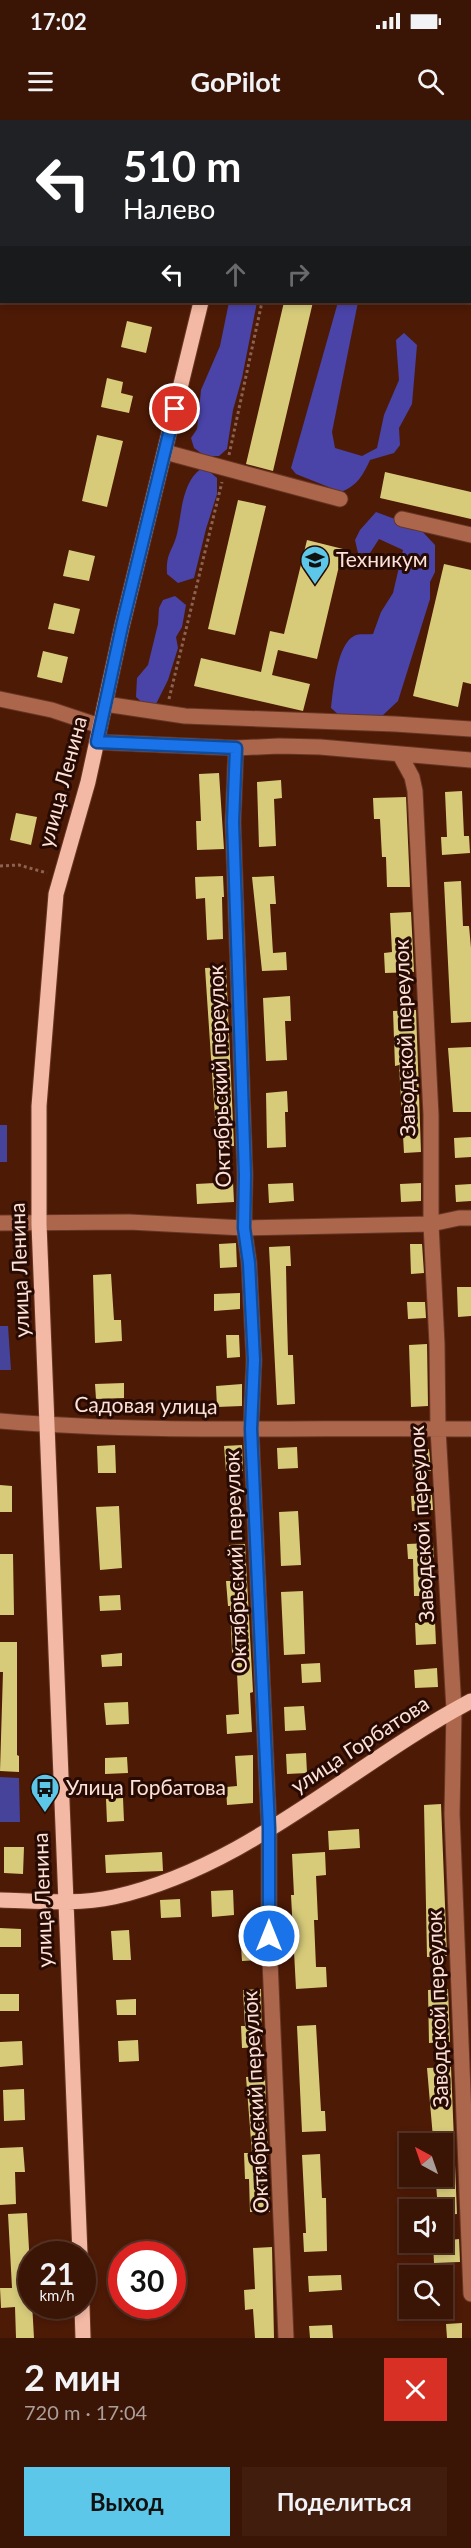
<!DOCTYPE html>
<html lang="ru">
<head>
<meta charset="utf-8">
<style>
  body { margin:0; font-family:Lato,sans-serif; background:#411d0e; color:#f1f3f6; height:100vh; display:flex; flex-direction:column; font-size:22px; white-space:nowrap }
  * { box-sizing:border-box; margin:0 }
  p { font-size:20px; color:#ab9e9a }
  .icon { flex:none; width:33px; height:33px; fill:none; stroke:currentColor; stroke-width:2; stroke-linecap:round; stroke-linejoin:round }
  .map { position:relative; height:2218px; overflow:hidden }
  .side { display:flex; flex-direction:column; background:#3a1404; flex:1 }
  .side>* { flex:none }
  .guide { position:absolute; left:0px; top:0px; width:471px; height:183px; box-shadow:0 3px 9px #0003,0 0 0 2px #543326; background:#202124; color:#fff; overflow:hidden }
  .needle { width:39px; rotate:320deg }
  .buttons { position:absolute; left:399px; top:2013px; display:grid; gap:12px }
  .buttons a { display:grid; place-items:center; width:54px; height:54px; border-radius:0px; background:#3a1404; box-shadow:0 3px 9px #0003,0 0 0 2px #543326; font-size:30px }
  .speed { position:absolute; left:18px; top:2121px; display:flex; gap:12px; font-size:30px; font-weight:700; text-align:center }
  .speed>* { display:grid; place-content:center; width:78px; height:78px; border-radius:50%; background:#3a1404; box-shadow:0 3px 9px #0003,0 0 0 2px #543326; line-height:1 }
  .speed small { font-size:15px; font-weight:400 }
  .speed .limit { border:9px solid #d22; background:#fff; color:#111 }
  .pin { position:absolute; display:grid; place-items:center; width:51px; height:51px; color:#fff; margin:-26px; border:3px solid #fff; border-radius:50%; box-shadow:0 2px 6px #0007 }
  .me { position:absolute; width:66px; margin:-33px; rotate:0deg; stroke-linejoin:round; filter:drop-shadow(0 0 4px #0008) }
  .turn { display:flex; align-items:center; gap:21px; height:126px; padding:0 24px; font-size:27px }
  .turn .icon { width:78px; height:78px; stroke-width:2.5 }
  .turn b { display:block; font-size:42px; line-height:51px }
  .lanes { display:flex; align-items:center; height:57px; padding:0 24px; background:#0003; justify-content:center; gap:30px; direction:ltr }
  .lanes .off { opacity:.35 }
  .round { display:grid; place-items:center; flex:none; width:63px; height:63px; border-radius:0px; background:#411d0e }
  .head { display:flex; align-items:center; justify-content:space-between; height:102px; padding:0 24px }
  h1 { font-size:36px; font-weight:700; line-height:45px }
  .primary-button { display:flex; gap:12px; margin-top:auto; padding:12px 24px }
  .primary-button a { flex:1; height:69px; border-radius:0px; background:#5cc7e8; color:#111; font-size:24px; font-weight:700; line-height:69px; text-align:center }
  .primary-button a+a { background:#411d0e; color:#f1f3f6 }
  .status { display:flex; justify-content:space-between; align-items:center; height:42px; padding:0 30px; background:#3a1404; direction:ltr }
  .status svg { height:16px; fill:currentColor }
  header { display:flex; justify-content:space-between; align-items:center; height:78px; padding:0 24px; background:#3a1404; font-size:27px; font-weight:700 }
  .map>svg:first-child { display:block }
  .green { fill:#46439b }
  .forest { fill:#4a44a9 }
  .building { fill:#d7cb7a }
  .lines { fill:none; stroke-linecap:round; stroke-linejoin:round }
  .minor-casing { stroke:#663624; stroke-width:17 }
  .major-casing { stroke:#663624; stroke-width:17 }
  .path { stroke:#8c6252; stroke-width:3; stroke-dasharray:3 3; stroke-linecap:butt }
  .minor { stroke:#ab664c; stroke-width:15 }
  .major { stroke:#f3b9a4; stroke-width:15 }
  .route-casing { stroke:#114b97; stroke-width:15 }
  .route { stroke:#1a73e8; stroke-width:10 }
  .labels { text-anchor:middle; stroke-width:6; stroke-linejoin:round; paint-order:stroke }
  .poi-label { font-size:21px; fill:#fce2d9; stroke:#270b03; text-anchor:start }
  .street-label { font-size:21px; fill:#fce2d9; stroke:#270b03 }
</style>
</head>
<body>
<div class="status"><b>17:02</b><svg viewBox="0 0 49 12"><path d="M0 12V9h3v3zM5 12V6h3v6zM10 12V3h3v9zM15 12V0h3v12zM26 1h20v11H26zM47 4h2v5h-2z"/></svg></div>
<header><svg class="icon" aria-label="menu" viewBox="0 0 24 24"><path d="M4 6h16M4 12h16M4 18h16"/></svg>GoPilot<svg class="icon" aria-label="search" viewBox="0 0 24 24"><circle cx="10" cy="10" r="6"/><path d="M15 15l6 6"/></svg></header>
<div class="map">
<svg width="471" height="2218" viewBox="0 0 471 2218">
  <rect width="100%" height="100%" fill="#4d1a06"/>
  <path class="green" d="M0 1005H7V1042H0Z
    M0 1206H8L11 1250H0Z
    M0 1657 19 1658 20 1702H0Z"/>
  <path class="forest" d="M229 182H257L242 258 233 290 227 329 219 336H205L194 328 191 318 197 309 201 270 220 226Z
    M338 182H358L332 312 335 328 362 336 377 328 384 295 399 260 396 220 404 213 417 225 412 284 399 308 400 325 394 333 370 340C363 355 357 366 341 372L296 354 291 348Z
    M204 347 217 358V374L206 409 194 458 178 463 167 454C166 432 172 433 177 414 182 392 182 359 204 347Z
    M376 392 419 408 435 425V452L430 462V479L398 581 383 595H339L331 588C333 571 337 524 354 516 359 513 368 515 373 514L381 492 393 473 403 430 379 419 370 433H358L355 420 360 410Z
    M175 476 186 485 182 507 176 517 178 528 168 560 155 586 145 585 136 577 137 558 148 545 158 504 159 488 163 480Z"/>
  <path class="building" d="M284 182H313L273 351 246 344Z
    M127 201 152 207 146 233 121 227Z
    M107 258 123 262 121 273 133 276 129 293 101 287Z
    M97 315 123 321 107 387 82 381Z
    M385 352 471 372V399L380 378Z
    M238 380 266 386 235 515 208 509Z
    M307 420 343 429 317 539 278 530 272 555 310 564 303 591 194 566 201 538 261 552 270 511 284 514Z
    M69 430 95 436 89 461 63 456Z
    M444 444 471 450V564L463 562 458 587 413 576Z
    M54 483 80 489 74 514 48 509Z
    M43 531 68 537 62 563 37 557Z
    M219 653 224 729 197 730 196 701H201L199 654Z
    M281 660 282 678 274 679 276 726 259 727 257 662Z
    M462 671 464 716H469L470 733 442 735 441 717H447L445 672Z
    M406 677 410 767H387L386 737H382L380 699H374L373 678Z
    M16 693 37 697 31 725 10 720Z
    M223 756 224 777H222L223 819 207 820 205 778 196 779 195 757Z
    M274 756 276 784H270L273 833 286 832 287 850 262 851 252 757Z
    M461 761 463 806H469L471 828V902L451 903 444 762Z
    M411 792 414 852 385 853 384 833 392 832 390 793Z
    M226 847 234 1026 217 1027 205 848Z
    M290 876 291 901H285L287 940 266 941 263 878Z
    M416 890 421 1032 404 1033 399 945 395 946 393 891Z
    M471 927V992H453L448 928Z
    M287 971 288 992H285L286 1027 267 1028 266 973Z
    M471 1017V1037L455 1038 454 1018Z
    M233 1062 234 1082 197 1084 196 1064Z
    M293 1063 294 1081 269 1083 268 1064Z
    M421 1063V1081L401 1082 400 1064Z
    M471 1064V1081L456 1082 455 1065Z
    M236 1123 237 1147 220 1148 219 1124Z
    M410 1124H422L424 1153 411 1154Z
    M290 1126 291 1146H286L287 1199 288 1235H293L295 1284 277 1285 269 1127Z
    M111 1154 114 1200H121L122 1221 95 1223 93 1155Z
    M457 1167H471V1196L458 1197Z
    M240 1173V1189L214 1191V1174Z
    M407 1182H425L426 1198 408 1199Z
    M226 1215H239L240 1237 227 1238Z
    M427 1224 428 1286 411 1287 409 1225Z
    M124 1263V1278L96 1279 95 1264Z
    M242 1264V1286L217 1287 216 1266Z
    M115 1325 116 1353H98L97 1326Z
    M242 1325 243 1351H226L224 1326Z
    M297 1327 298 1348 278 1349 277 1328Z
    M412 1329H429L431 1351H413Z
    M0 1365 12 1366V1392H0Z
    M432 1375 433 1390 412 1391 411 1376Z
    M119 1386 122 1448 100 1450 96 1387Z
    M298 1391 301 1445 281 1446 279 1392Z
    M433 1423 434 1438H431L433 1476H414L413 1439H408L407 1424Z
    M245 1424 253 1572 250 1573 252 1612 227 1614 226 1595 239 1594 236 1533H232L230 1486H228L226 1461H231L229 1425Z
    M0 1434H13L14 1495H0Z
    M303 1471 305 1534 284 1535 281 1472Z
    M120 1475 121 1490 100 1491 99 1476Z
    M435 1502 436 1524 416 1525 415 1503Z
    M0 1522H17V1635L19 1636V1652L0 1651 3 1552H0Z
    M122 1533V1546L102 1547 101 1535Z
    M320 1543 321 1562 302 1563 301 1544Z
    M437 1548 438 1567 415 1568 414 1550Z
    M128 1582 129 1604 106 1605 104 1583Z
    M304 1586 306 1610 285 1611 284 1587Z
    M306 1633 307 1653 287 1654 286 1634Z
    M253 1635V1683L227 1685 226 1667 237 1666 235 1636Z
    M127 1637 128 1653 105 1654V1638Z
    M123 1678 124 1701 107 1702 106 1679Z
    M441 1684 447 1836 427 1837 424 1685Z
    M359 1709 360 1728 329 1730 328 1711Z
    M4 1727H24L23 1754 4 1753Z
    M162 1732 163 1751 106 1753 105 1735Z
    M325 1732 326 1755 316 1756 318 1800H314L316 1847H326L327 1867 296 1869 291 1775H294L292 1734Z
    M233 1770 234 1795 212 1797 211 1771Z
    M180 1779 181 1797 161 1798 160 1780Z
    M0 1808 21 1809V1827H0Z
    M129 1810 131 1840H113L111 1811Z
    M259 1811 260 1840 242 1841 240 1812Z
    M261 1869 262 1927 242 1928 241 1906H245L243 1870Z
    M448 1869 450 1922 429 1923 428 1870Z
    M0 1874H19V1891H0Z
    M136 1879V1895H117L116 1880Z
    M316 1905 321 1991H325L326 2011 302 2012 297 1906Z
    M138 1920 139 1941 119 1942 118 1921Z
    M22 1921 23 1945 0 1947V1922Z
    M451 1947 457 2094 442 2095V2090H438L436 2064 442 2063V2018H433L427 1948Z
    M265 1956 270 2092H250L249 2059H245L244 2033H252L246 1957Z
    M24 1969 25 2000 4 2001 3 1970Z
    M23 2027 25 2052H15L16 2084 0 2085V2028Z
    M320 2034 322 2078H326L327 2131 304 2132 303 2113H306L302 2035Z
    M27 2093 34 2218H16L15 2187 1 2188 0 2168H12L8 2094Z
    M459 2119 460 2142 434 2143 433 2122Z
    M272 2127 274 2218H255L253 2189 245 2190 244 2170 255 2169 253 2128Z
    M341 2155 342 2170 309 2172 308 2156Z
    M462 2203V2218H447L446 2204Z
    M332 2205 333 2218H310L309 2206Z"/>
  <g class="lines">
    <g class="minor-casing">
      <path id="minor" d="M222 0 229 2
        M0 4 1 0
        M165 332 340 379
        M402 399 471 415
        M0 579 52 590 100 606
        M105 584 185 596 395 604 471 609
        M97 622 236 628 279 626 320 627 471 640
        M236 628 233 702 245 1055 244 1108 249 1143 254 1240 251 1309 269 1708V1817L286 2218
        M400 635 412 657 415 671 431 995V1104L437 1224 438 1309 454 1590 452 1694 471 2174
        M0 1103 129 1102 244 1108 431 1104 459 1098H471
        M0 1301C156 1314 314 1307 471 1309"/>
    </g>
    <g class="major-casing">
      <path id="major" d="M245 2 246 0
        M0 1780C37 1781 77 1785 114 1777 248 1747 352 1644 471 1581
        M80 2134 39 1104V986L56 774 88 662 122 506 201 182
        M82 2186 83 2218"/>
    </g>
    <path class="path" d="M470 148H471
      M229 335 262 182
      M169 579 222 362
      M0 746 19 745 47 753"/>
    <use href="#minor" class="minor"/>
    <use href="#major" class="major"/>
  </g>
  <g class="lines">
    <g class="route-casing">
      <path id="route" d="M175 289 122 506 97 622 236 628 233 702 245 1055 244 1108 249 1143 254 1240 251 1309 269 1708V1816"/>
    </g>
    <use href="#route" class="route"/>
  </g>
  <defs>
    <g id="university-pin" transform="scale(1.5)"><path d="M0 17L-7.5 6A9.5 9.5 0 1 1 7.5 6Z" fill="#5cc7e8" stroke="#270b03"/><path d="M0-5L7-2L0 1L-7-2ZM-4 1L0 2.5L4 1V4Q0 6-4 4Z" fill="#111"/></g>
    <g id="bus-pin" transform="scale(1.5)"><path d="M0 17L-7.5 6A9.5 9.5 0 1 1 7.5 6Z" fill="#5cc7e8" stroke="#270b03"/><path d="M-5-6H5V4H4V6H2V4H-2V6H-4V4H-5ZM-3.5-4V0h7V-4ZM-3.5 1.2v1.5H-2V1.2ZM2 1.2v1.5H3.5V1.2Z" fill="#111"/></g>
  </defs>
  <g fill-rule="evenodd">
    <use href="#university-pin" x="315" y="440"/>
    <use href="#bus-pin" x="45" y="1668"/>
  </g>
  <g class="labels">
    <g class="poi-label">
      <text x="336" y="447">Техникум</text>
      <text x="66" y="1675">Улица Горбатова</text>
    </g>
    <g class="street-label">
      <text transform="translate(63 662) rotate(-75)" y="7">улица Ленина</text>
      <text transform="translate(405 918) rotate(-92)" y="7">Заводской переулок</text>
      <text transform="translate(220 956) rotate(-92)" y="7">Октябрьский переулок</text>
      <text transform="translate(20 1150) rotate(-92)" y="7">улица Ленина</text>
      <text transform="translate(146 1286) rotate(1)" y="7">Садовая улица</text>
      <text transform="translate(422 1404) rotate(-93)" y="7">Заводской переулок</text>
      <text transform="translate(236 1442) rotate(-92)" y="7">Октябрьский переулок</text>
      <text transform="translate(360 1625) rotate(-33)" y="7">улица Горбатова</text>
      <text transform="translate(43 1780) rotate(-92)" y="7">улица Ленина</text>
      <text transform="translate(438 1889) rotate(-92)" y="7">Заводской переулок</text>
      <text transform="translate(256 1982) rotate(-93)" y="7">Октябрьский переулок</text>
    </g>
  </g>
</svg>
<div class="buttons">
<a><svg class="needle" viewBox="-14 -14 28 28"><path d="M0-13l5 13h-10z" fill="#e53935"/><path d="M0 13l5-13h-10z" fill="#ab9e9a"/></svg></a>
<a><svg class="icon" aria-label="sound" viewBox="0 0 24 24"><path d="M4 9h4l5-4v14l-5-4H4zM17 9q2 3 0 6"/></svg></a>
<a><svg class="icon" aria-label="search" viewBox="0 0 24 24"><circle cx="10" cy="10" r="6"/><path d="M15 15l6 6"/></svg></a>
</div>
<div class="speed"><div>21<small>km/h</small></div><div class="limit">30</div></div>
<div class="pin" style="left:175px;top:289px;background:#d93025"><svg class="icon" aria-label="arrive" viewBox="0 0 24 24"><path d="M6 21V4h12l-3 4 3 4H6"/></svg></div>
<svg class="me" style="left:269px;top:1816px" viewBox="-20 -20 40 40"><circle r="17" fill="#1a73e8" stroke="#fff" stroke-width="3"/><path d="M0-11L8 9 0 5-8 9z" fill="#fff"/></svg>
<div class="guide">
<div class="turn"><svg class="icon" aria-label="left" viewBox="0 0 24 24"><path d="M17 20v-9H6M10 6l-5 5 5 5"/></svg><div><b>510 m</b>Налево</div></div>
<div class="lanes"><svg class="icon" aria-label="left" viewBox="0 0 24 24"><path d="M17 20v-9H6M10 6l-5 5 5 5"/></svg><svg class="icon off" aria-label="ahead" viewBox="0 0 24 24"><path d="M12 20V5M6 11l6-6 6 6"/></svg><svg class="icon off" aria-label="right" viewBox="0 0 24 24"><path d="M7 20v-9h11M14 6l5 5-5 5"/></svg></div>
</div>
</div>
<section class="side">
<div class="head"><div><h1>2 мин</h1><p>720 m · 17:04</p></div><a class="round" style="background:#d93025;color:#fff"><svg class="icon" aria-label="close" viewBox="0 0 24 24"><path d="M6 6l12 12M18 6L6 18"/></svg></a></div>
<div class="primary-button"><a>Выход</a><a>Поделиться</a></div>
</section>
</body>
</html>
